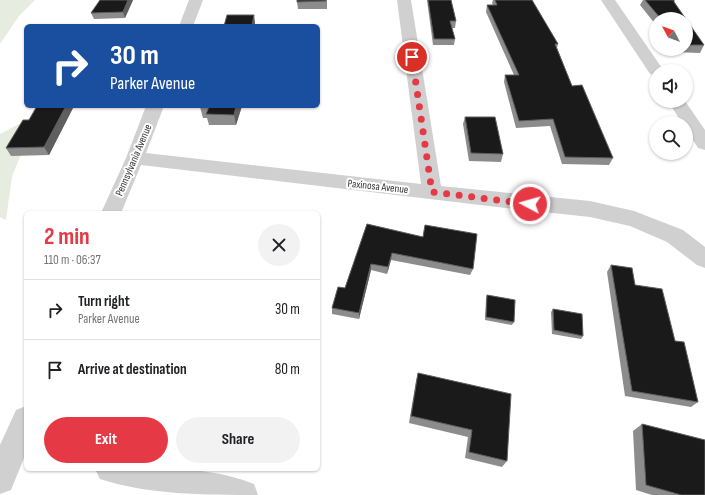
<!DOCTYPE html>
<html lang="en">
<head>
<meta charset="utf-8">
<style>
  body { margin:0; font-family:"Sofia Sans Condensed",sans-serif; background:#f2f2f2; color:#202124; height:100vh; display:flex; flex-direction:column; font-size:15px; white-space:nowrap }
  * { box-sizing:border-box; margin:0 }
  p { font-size:13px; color:#757577 }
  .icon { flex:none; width:22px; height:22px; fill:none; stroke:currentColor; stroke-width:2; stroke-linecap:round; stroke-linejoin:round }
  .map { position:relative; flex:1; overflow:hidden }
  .panel { position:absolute; left:24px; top:211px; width:296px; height:260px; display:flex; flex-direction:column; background:#fff; border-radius:6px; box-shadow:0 1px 3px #0004 }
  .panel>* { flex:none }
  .hud { position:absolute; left:24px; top:24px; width:296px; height:84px; border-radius:6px; box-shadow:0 1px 3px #0004; background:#1a4fa0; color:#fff; overflow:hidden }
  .needle { width:26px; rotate:311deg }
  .fabs { position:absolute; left:649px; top:12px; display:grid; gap:8px }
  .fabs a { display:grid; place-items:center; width:44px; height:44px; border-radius:50%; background:#fff; box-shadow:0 1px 3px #0004; font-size:20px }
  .pin { position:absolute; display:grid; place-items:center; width:34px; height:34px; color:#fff; margin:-17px; border:2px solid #fff; border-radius:50%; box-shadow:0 1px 4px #0007 }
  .me { position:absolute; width:44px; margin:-22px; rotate:276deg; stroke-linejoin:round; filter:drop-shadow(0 0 3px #0008) }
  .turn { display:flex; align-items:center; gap:14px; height:84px; padding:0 20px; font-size:18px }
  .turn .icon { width:52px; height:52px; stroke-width:2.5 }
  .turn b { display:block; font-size:28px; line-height:34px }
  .round { display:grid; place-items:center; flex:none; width:42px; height:42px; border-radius:21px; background:#f2f2f2 }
  .head { display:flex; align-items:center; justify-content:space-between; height:68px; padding:0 20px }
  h1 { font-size:24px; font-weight:700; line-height:30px; color:#e63946 }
  .primary-button { display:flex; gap:8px; margin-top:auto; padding:8px 20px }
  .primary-button a { flex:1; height:46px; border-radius:24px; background:#e63946; color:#fff; font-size:16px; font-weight:700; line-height:46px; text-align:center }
  .primary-button a+a { background:#f2f2f2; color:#202124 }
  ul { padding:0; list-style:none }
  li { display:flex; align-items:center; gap:12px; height:60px; padding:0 20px; border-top:1px solid #e0e0e0 }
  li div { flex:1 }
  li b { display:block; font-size:15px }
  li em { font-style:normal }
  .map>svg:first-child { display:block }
  .green { fill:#e6ecdf }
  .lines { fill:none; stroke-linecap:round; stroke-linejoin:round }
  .street { fill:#d0d0d0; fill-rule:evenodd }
  .wall { fill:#8c8c8c }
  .shaded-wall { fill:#5f5f5f }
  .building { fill:#1a1a1a; stroke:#5f5f5f }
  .route { stroke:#e63946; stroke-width:7; stroke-dasharray:0 12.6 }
  .labels { text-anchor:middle; stroke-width:4; stroke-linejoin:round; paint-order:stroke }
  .street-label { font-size:11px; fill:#333; stroke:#fff }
</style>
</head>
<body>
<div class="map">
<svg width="705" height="495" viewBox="0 0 705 495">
  <rect width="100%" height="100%" fill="#fff"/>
  <path class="green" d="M0 0H35L19 16 0 44Z
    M38 114 12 176 6 220 0 217V134Z"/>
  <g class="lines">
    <path class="street" d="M189 0H203L193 26H179Z
      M397 0H411L441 186 590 201 634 211 683 230 705 247V268L697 265 667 242 630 226 590 217 515 209 141 165 121 213H101L126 158 146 106H164L146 153 421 184Z
      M601 0H615L664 71H656V76L650 74Z
      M668 101H685L705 130V150L698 148 686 129V123H682Z
      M26 406V453L11 490 0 494V445L16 410Z
      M95 469C147 469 205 464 254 484L258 495C206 495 149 495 100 479Z"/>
  </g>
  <path class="wall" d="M133 0 125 18 94 19 91 13Z
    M327 0V9H298L297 2Z
    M427 0H451L456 21 455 28H452L455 39 454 45H433Z
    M493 0H532L558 44 557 48 572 86 613 158 609 165 562 164 550 126 516 128 504 82 505 75H514L486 12 487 5H493L492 3Z
    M643 0H674V2L704 45 700 53 673 52 671 49H686V19H656V25L640 5Z
    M37 106H74L49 155 11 156 6 148 29 120Z
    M200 106H242L236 125H209L207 118H203L200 107Z
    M465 117 503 154 501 162 469 161 463 124Z
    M367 224 473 269 470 275 391 260 387 274 371 270 359 319 332 314V308L345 288Z
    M611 265 635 285 675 341 698 402 691 407 625 396 607 272Z
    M487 295 514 322 512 325 485 320 486 299Z
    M553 309 583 336 581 339 552 334 551 312Z
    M418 373 507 461 502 467 465 458 468 437 409 423 416 381Z
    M642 424 705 495H652L636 490 633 431Z"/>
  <path class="shaded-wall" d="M128 0H133L125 18 123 12Z
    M254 15 255 22V26H252Z
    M66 106H74L49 155 44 147Z
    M236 106H242L236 125 234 115Z
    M392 253 391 260 387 274 388 267Z
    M371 264V270L359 319V313Z"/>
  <path class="building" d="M100 0H128L123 12 91 13Z
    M297 0H326V1L297 2Z
    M428 0H451L456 21H450L455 39H434Z
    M495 0H532L558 44H555L572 86 582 85 613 158 565 157 553 119 519 121 505 75H519L487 5H497Z
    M645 0H674V2L704 45H686V19H661Z
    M227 15H254L252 26H224Z
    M37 106H66L44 147 6 148 23 120H29Z
    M200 106H236L234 115 206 114 209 107H200Z
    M465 117H495L503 154 471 153Z
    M367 224 423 237 425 225 477 234 473 269 392 253 388 267 371 264 359 313 332 308 338 287 345 288Z
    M611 265 632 268 635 285 662 289 675 341 684 342 698 402 632 391Z
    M487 295 515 300 514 322 486 317Z
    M553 309 582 314 583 336 554 330Z
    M418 373 511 394 507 461 469 452 472 430 411 416Z
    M642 424 705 440V495H681L646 485Z"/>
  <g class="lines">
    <path class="route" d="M412 57 432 192 530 204"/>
  </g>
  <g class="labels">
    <g class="street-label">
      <text transform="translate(133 160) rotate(-67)" y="4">Pennsylvania Avenue</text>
      <text transform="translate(378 186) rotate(6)" y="4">Paxinosa Avenue</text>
    </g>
  </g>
</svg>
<div class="fabs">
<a><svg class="needle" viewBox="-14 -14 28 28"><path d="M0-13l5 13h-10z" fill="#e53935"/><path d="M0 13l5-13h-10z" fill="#757577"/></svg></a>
<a><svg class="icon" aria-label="sound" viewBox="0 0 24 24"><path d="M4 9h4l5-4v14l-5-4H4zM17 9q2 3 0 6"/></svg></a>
<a><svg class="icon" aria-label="search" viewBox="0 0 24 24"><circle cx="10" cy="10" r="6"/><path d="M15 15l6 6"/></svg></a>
</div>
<div class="pin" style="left:412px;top:57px;background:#d93025"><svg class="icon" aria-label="arrive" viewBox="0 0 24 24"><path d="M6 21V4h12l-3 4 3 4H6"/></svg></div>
<svg class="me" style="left:530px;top:204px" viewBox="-20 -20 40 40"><circle r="17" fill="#e63946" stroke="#fff" stroke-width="3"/><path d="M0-11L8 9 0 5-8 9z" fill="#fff"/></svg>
<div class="hud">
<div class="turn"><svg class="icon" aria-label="right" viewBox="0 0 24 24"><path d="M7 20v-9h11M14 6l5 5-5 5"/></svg><div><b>30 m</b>Parker Avenue</div></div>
</div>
<section class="panel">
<div class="head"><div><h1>2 min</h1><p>110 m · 06:37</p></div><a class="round"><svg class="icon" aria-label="close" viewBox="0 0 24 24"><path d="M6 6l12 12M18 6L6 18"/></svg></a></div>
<ul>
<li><svg class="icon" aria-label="right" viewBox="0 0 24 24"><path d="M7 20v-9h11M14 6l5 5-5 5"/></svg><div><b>Turn right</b><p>Parker Avenue</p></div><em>30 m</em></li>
<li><svg class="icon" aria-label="arrive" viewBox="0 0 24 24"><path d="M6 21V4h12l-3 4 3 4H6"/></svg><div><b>Arrive at destination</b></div><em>80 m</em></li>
</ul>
<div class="primary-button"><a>Exit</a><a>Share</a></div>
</section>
</div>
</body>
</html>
